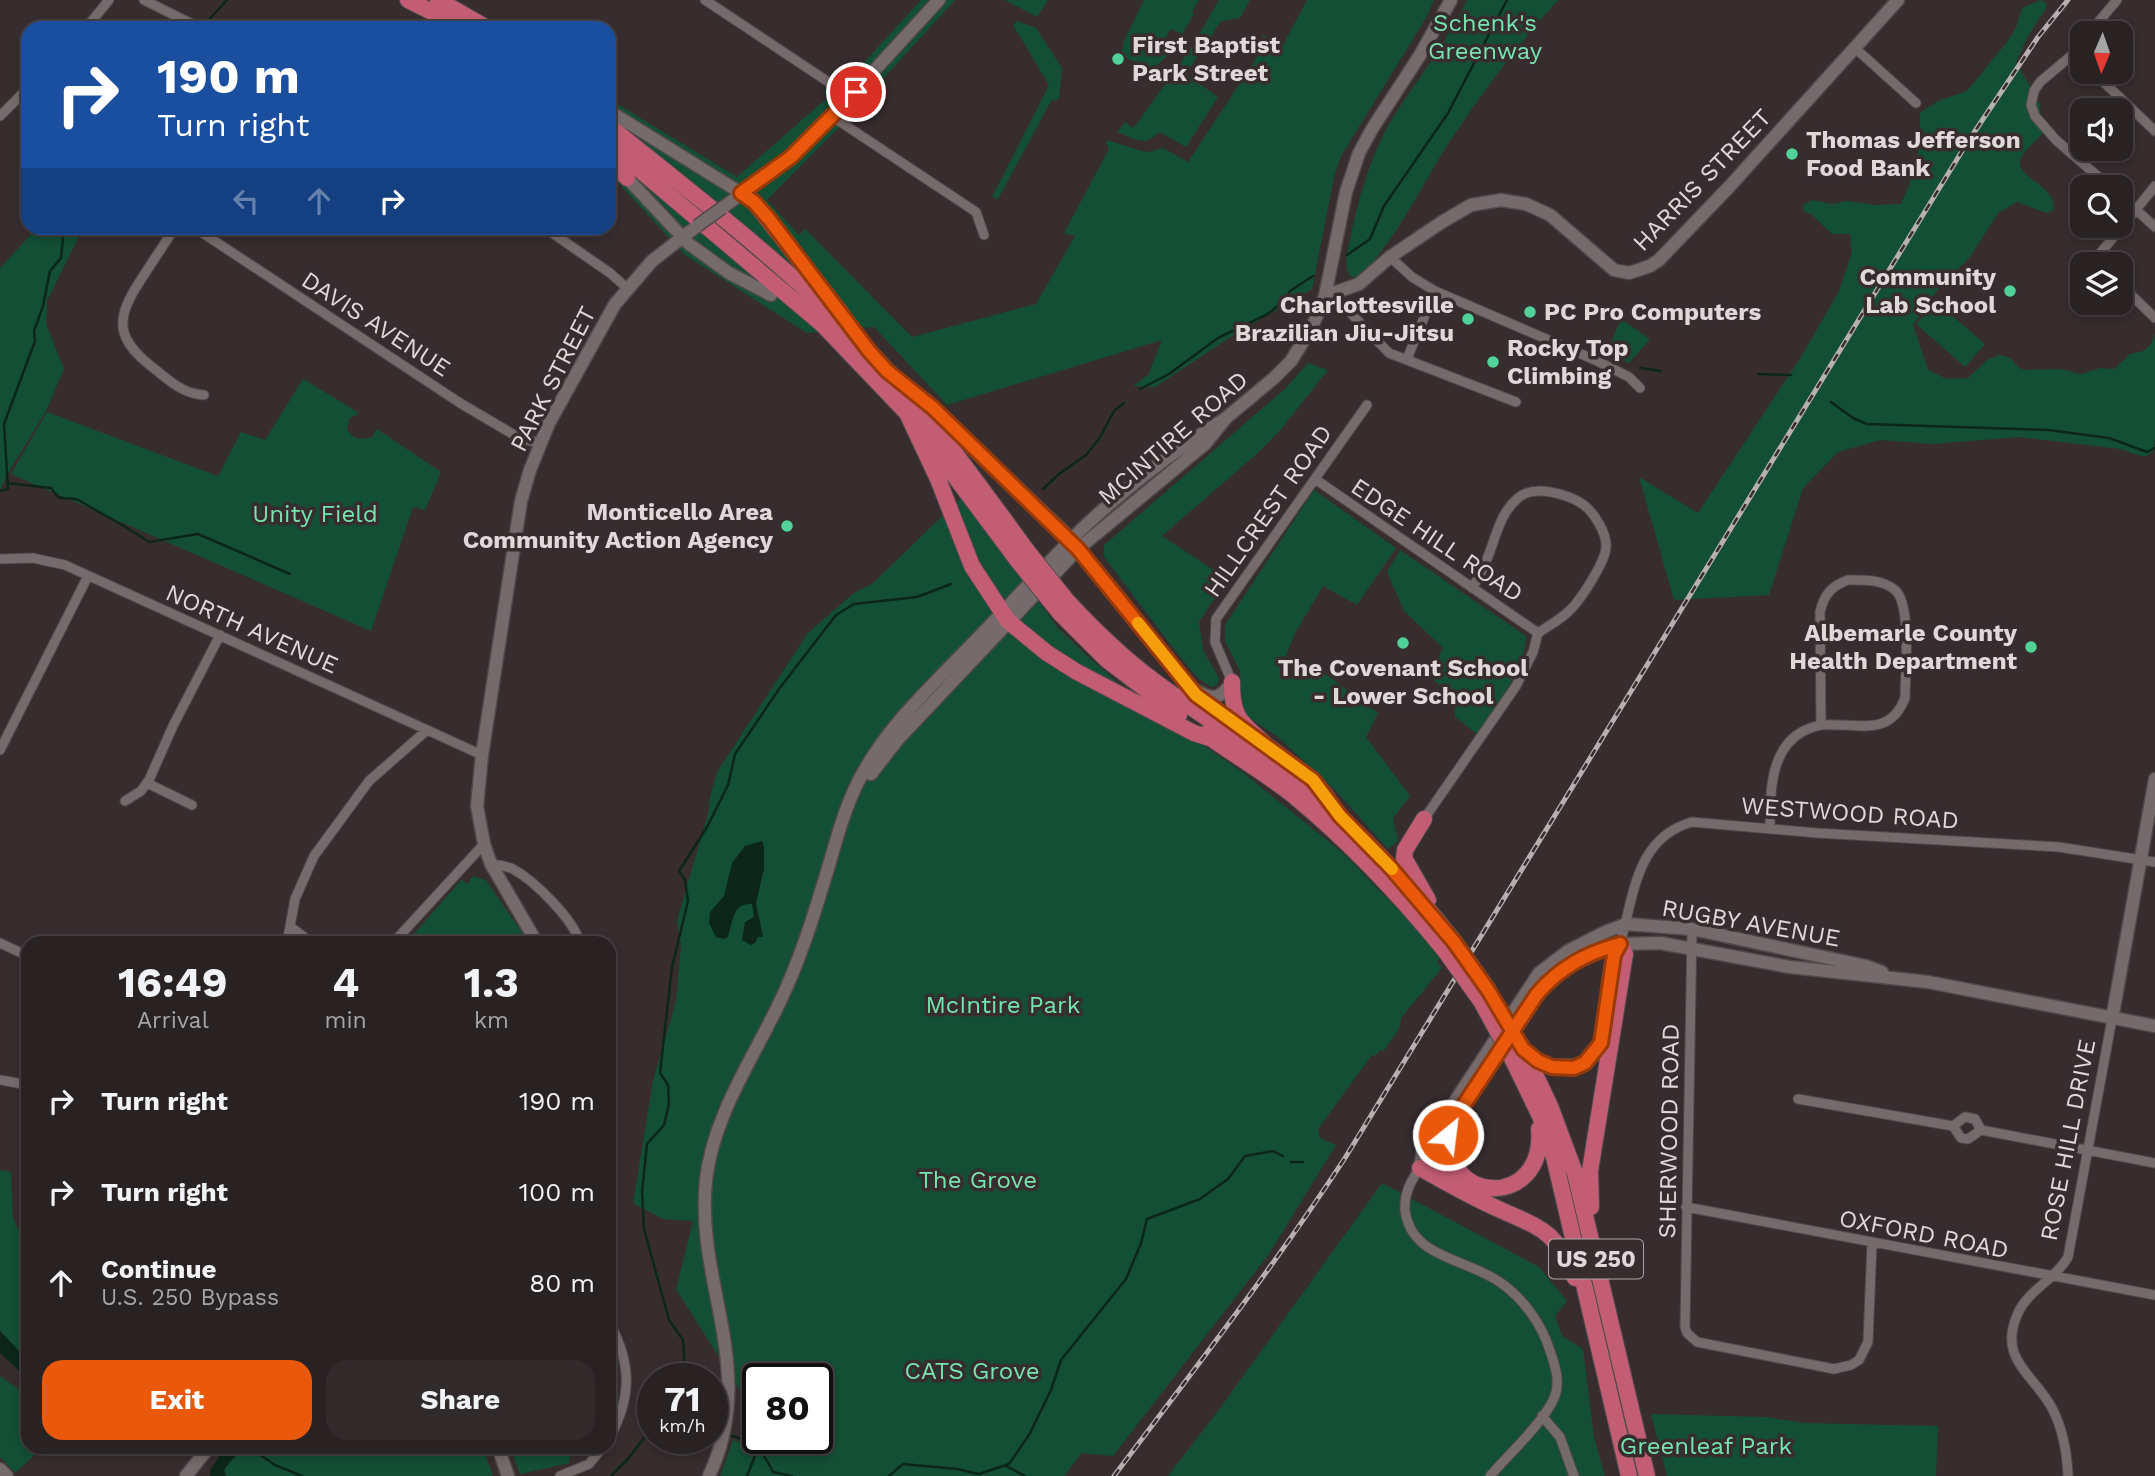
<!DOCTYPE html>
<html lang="en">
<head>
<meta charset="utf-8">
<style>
  body { margin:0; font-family:"Work Sans",sans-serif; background:#312a2b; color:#f1f3f6; height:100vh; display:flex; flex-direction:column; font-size:26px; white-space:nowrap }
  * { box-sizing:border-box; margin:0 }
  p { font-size:23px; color:#a5a4a6 }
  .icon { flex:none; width:38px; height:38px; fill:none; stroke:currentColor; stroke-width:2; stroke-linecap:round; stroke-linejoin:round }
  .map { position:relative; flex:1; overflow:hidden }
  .sheet { position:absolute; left:21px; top:936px; width:595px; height:518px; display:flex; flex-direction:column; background:#292223; border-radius:21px; box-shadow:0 4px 10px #0003,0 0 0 2px #453f41 }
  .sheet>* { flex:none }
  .top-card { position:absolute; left:21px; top:21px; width:595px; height:214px; border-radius:21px; box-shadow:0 4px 10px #0003,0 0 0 2px #453f41; background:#1a4fa0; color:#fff; overflow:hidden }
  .needle { width:46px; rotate:182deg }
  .tools { position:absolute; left:2070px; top:21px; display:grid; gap:14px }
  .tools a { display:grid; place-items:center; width:63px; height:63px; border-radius:14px; background:#292223; box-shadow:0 4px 10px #0003,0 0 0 2px #453f41; font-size:35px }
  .speed { position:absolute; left:637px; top:1363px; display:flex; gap:14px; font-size:35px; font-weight:700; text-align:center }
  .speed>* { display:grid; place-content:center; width:91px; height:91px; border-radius:50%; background:#292223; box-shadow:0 4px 10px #0003,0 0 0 2px #453f41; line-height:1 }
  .speed small { font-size:18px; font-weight:400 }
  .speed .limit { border:4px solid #111; border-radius:10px; background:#fff; color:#111 }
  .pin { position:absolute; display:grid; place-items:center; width:60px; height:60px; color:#fff; margin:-30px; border:4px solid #fff; border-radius:50%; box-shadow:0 2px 7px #0007 }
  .me { position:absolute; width:77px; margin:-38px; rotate:29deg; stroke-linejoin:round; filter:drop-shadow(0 0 5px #0008) }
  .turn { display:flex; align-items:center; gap:24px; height:147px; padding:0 21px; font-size:32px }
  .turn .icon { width:91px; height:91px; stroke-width:2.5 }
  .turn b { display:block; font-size:49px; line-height:60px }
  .lanes { display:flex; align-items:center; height:66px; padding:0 21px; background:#0003; justify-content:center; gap:35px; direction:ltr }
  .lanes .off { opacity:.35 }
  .eta { display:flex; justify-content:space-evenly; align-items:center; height:119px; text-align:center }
  .eta b { font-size:42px; font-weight:700; line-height:49px }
  .primary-button { display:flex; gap:14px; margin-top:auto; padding:14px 21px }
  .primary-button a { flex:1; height:80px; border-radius:21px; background:#ea580c; color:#fff; font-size:28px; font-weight:700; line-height:80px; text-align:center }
  .primary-button a+a { background:#312a2b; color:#f1f3f6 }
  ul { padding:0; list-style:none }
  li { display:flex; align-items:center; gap:21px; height:91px; padding:0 21px }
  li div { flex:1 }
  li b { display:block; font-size:26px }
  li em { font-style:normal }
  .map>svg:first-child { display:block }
  .green { fill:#134f35; fill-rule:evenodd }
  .water { fill:#0c261a }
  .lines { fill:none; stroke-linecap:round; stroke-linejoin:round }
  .stream { stroke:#0c261a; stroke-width:2.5 }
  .street-casing { stroke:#50494a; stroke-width:11 }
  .secondary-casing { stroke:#50494a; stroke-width:15 }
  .highway-casing { stroke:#50494a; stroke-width:18 }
  .street { stroke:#766b6c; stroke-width:9 }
  .secondary { stroke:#766b6c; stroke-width:12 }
  .highway { stroke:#c35d74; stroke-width:16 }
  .rail-casing { stroke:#b7afb0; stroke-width:5 }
  .rail { stroke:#372d2f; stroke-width:2.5; stroke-dasharray:8; stroke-linecap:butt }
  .secondary-bridge-casing { stroke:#50494a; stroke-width:15; stroke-linecap:butt }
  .highway-bridge-casing { stroke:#50494a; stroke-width:18; stroke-linecap:butt }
  .secondary-bridge { stroke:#766b6c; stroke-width:12 }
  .highway-bridge { stroke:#c35d74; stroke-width:16 }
  .route-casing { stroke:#983908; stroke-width:18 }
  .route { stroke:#ea580c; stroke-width:12 }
  .slow { stroke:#f59e0b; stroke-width:12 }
  .poi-dot { fill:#50d398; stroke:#372d2f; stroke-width:2.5 }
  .labels { text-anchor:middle; stroke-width:7; stroke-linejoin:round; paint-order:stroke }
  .shield { fill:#372d2f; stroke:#ada5a7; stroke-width:2 }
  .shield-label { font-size:23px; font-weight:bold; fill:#e0d9da }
  .park-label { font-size:24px; fill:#76e4ae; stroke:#372d2f }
  .poi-label { font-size:24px; font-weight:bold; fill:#e0d9da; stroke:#372d2f; text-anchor:start }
  .street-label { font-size:24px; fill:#e0d9da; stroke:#372d2f }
</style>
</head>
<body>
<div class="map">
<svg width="2155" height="1476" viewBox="0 0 2155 1476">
  <rect width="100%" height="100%" fill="#372d2f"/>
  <path class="green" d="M921 0H955L837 129 767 200 799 235 805 229 912 337 1036 304 1075 236 1064 233 1109 149 1106 143 1107 140 1142 151 1149 152 1163 148 1188 162 1267 42 1262 37 1263 35 1282 47 1307 0H1434L1426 18 1341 156 1334 177 1312 289 1226 340 1155 387 1133 386 1148 375 1162 340 947 405 874 327 807 333 685 255 609 173V99L737 177 850 78Z
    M1005 0H1048L1037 17Z
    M1144 0H1199L1192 12 1194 14 1182 34 1171 29 1161 45 1169 52C1152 77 1144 66 1121 55L1124 41Z
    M1219 0H1250L1240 18 1221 21 1186 74 1218 97 1186 147 1159 132C1143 148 1137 139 1117 132L1125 122 1132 128 1136 125 1193 45Z
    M1467 0H1558C1521 41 1487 86 1456 132 1423 180 1400 237 1358 278L1350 276C1342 263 1349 245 1352 230 1361 189 1373 149 1395 114 1420 76 1448 41 1467 0Z
    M2040 0 2046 3V8L2028 36 2016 62 2040 104 2042 134C2036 141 2027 148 2022 156 2009 177 2059 185 2053 210L2047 213 2017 202 1998 213 1970 257 1938 289 1913 325 1928 370 1947 379 1968 378 1987 360 2000 355 2010 358 2019 368 2027 370 2060 369 2081 374 2100 368 2114 369 2130 354 2143 351 2151 344 2155 334V439L2153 452 2146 456H2141L2120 449 2020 437 1933 444 1880 440 1838 452 1803 488 1769 595 1674 600 1639 477 1698 513 1801 357 1839 291 1852 252 1850 234H1832L1811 214 1804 211 1803 205 1812 200 1832 204 1847 201 1874 205 1901 204C1917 169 1921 151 1920 113L1938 101 1967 91 2006 43 2016 28 2022 8Z
    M1017 21 1036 28 1062 68 1059 99 1051 101 998 199 992 197 1049 85 1013 25Z
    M37 228H83L47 301 46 324 64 369 46 411 8 473 0 490V268Z
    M1936 302 1985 344 1965 367 1916 324Z
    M1621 319 1650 339 1629 363 1606 354Z
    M1308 363 1328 370 1282 428 1260 451 1162 536 1227 579 1199 622 1203 650 1219 678 1217 685 1211 687 1198 678 1180 657 1104 557V545L1286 388Z
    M303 379 359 413 349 419 347 429C354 440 360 440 372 437L377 429 441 472 425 510 413 507 371 631 11 474 47 412 218 476 241 432 265 440Z
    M1314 490 1396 548 1357 605 1323 586 1295 633 1286 656 1303 668 1308 661 1378 713 1366 737 1410 796 1393 818 1398 841 1388 849 1335 790 1278 737 1248 717 1242 706 1240 671 1225 641V625Z
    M963 496 1057 627 1086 655 1127 691 1246 775 1344 854 1442 955 1437 962 1442 968 1401 1018 1400 1027 1383 1052 1380 1050 1375 1056 1372 1055 1318 1129 1320 1138 1336 1145 1269 1254 1113 1456 1082 1453 1064 1476H720L733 1440 740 1442 750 1417 743 1395 676 1289 693 1221 663 1219 633 1203 653 1081 676 1001 681 946 677 921 709 810V801L717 772 808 633 854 593 872 584ZM758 1379H817V1438H758Z
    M1400 550 1526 636C1525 672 1495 705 1477 734L1455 717V700L1432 678 1430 667 1435 664 1443 648 1404 611 1387 572Z
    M473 876 486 880 529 943H406L462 879 467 884Z
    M0 1170 11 1172 13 1218 28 1251V1360L0 1331Z
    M1382 1183 1539 1267 1567 1301 1555 1316 1562 1336 1583 1349 1594 1438 1605 1476H1168L1218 1411Z
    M0 1376 28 1396V1447H47L39 1451 15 1473 0 1457Z
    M1651 1414 1765 1417 1804 1423 1938 1426 1936 1476H1667Z
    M253 1447H483L493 1476H226L224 1470C232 1457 239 1452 253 1447Z
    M510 1447 570 1450 569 1463 520 1474Z"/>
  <path class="water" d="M762 841 764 847V869L756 903 763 937H758L755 943 751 945 742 940 745 922 754 917 752 904C732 903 733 922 728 937L724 939 716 937 709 923 710 912 724 896 732 863 745 846Z
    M0 1331 28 1360V1379L0 1353Z
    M226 1447H253C240 1452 232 1457 224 1470L226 1476H210V1470Z"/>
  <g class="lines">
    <path class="stream" d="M205 24 227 0
      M1347 255 1370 239 1384 206 1448 113 1507 0
      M1640 368 1661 371
      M1758 374 1791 375
      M1140 389 1169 374 1218 338 1268 314 1285 300 1290 291 1313 276
      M1831 402 1853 418 1867 424 2048 430 2109 438 2147 452 2155 448
      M7 483 51 488 58 497C65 500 74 497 80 501 102 514 126 526 149 542L198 534 290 574
      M1043 489 1059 474 1086 455 1099 439 1114 411 1124 403
      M0 491 8 489 4 424 35 341 34 331 43 306 50 271 61 258 64 228
      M1291 1162H1303
      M666 1379 685 1368 683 1340 669 1320 644 1229 642 1192 647 1144 664 1125 669 1104 668 1085 660 1073 672 967 688 901 685 880 679 871 707 827 728 785 735 754 779 689 836 615 854 604 917 597 951 584
      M729 1435C757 1443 759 1445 773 1472L792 1476
      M260 1447 259 1454 275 1465 302 1476
      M1006 1466 1025 1476
      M611 1476 628 1459 653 1426
      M747 1476 758 1448
      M889 1476 903 1464 957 1469 979 1474 1009 1464 1029 1435 1051 1390 1061 1360 1126 1279 1141 1243 1147 1219 1200 1199 1228 1179 1245 1156 1273 1151 1283 1156"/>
    <g class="street-casing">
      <path id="street" d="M144 0 200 28
        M705 0 851 97
        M86 28 109 0
        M2089 33 2117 0
        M2082 41 2078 50 2040 82 2034 91 2031 105 2035 116 2056 140 2110 187
        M1855 48 1916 103
        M2078 50 2082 60
        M2093 72 2155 131
        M0 116 28 88
        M833 117 976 212 984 235
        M2121 196 2155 227
        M175 228C164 244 153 261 142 278 114 320 115 339 156 370 171 382 184 394 204 395
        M195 228 460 403 521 439 540 443
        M545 228 610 273 627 288
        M1390 257 1412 277 1435 291 1595 360 1629 377 1640 388
        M2099 264 2096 260 2098 256 2155 186
        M2121 285 2155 318
        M1325 296 1342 304 1389 353 1516 402
        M1407 359 1435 291
        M1315 479 1538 633
        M0 559 33 558 65 565 482 755
        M1848 580C1863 580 1882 579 1895 590 1912 604 1905 676 1905 698 1889 739 1856 722 1821 725L1820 612C1824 595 1831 586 1848 580Z
        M1472 588C1478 579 1483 569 1487 559 1496 538 1499 514 1518 498 1534 484 1568 494 1584 505 1594 513 1607 533 1606 547 1606 561 1580 601 1569 611 1560 620 1548 626 1538 633
        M1232 682 1215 642 1216 619 1367 405
        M0 750 88 576
        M147 783 192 805
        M125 801 141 791 149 780 173 726 220 635
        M1424 819 1516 686 1533 652 1538 633
        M1770 829C1770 787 1770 735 1821 725
        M491 864C499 865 506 866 513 869 535 881 574 920 580 943
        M291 927 312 943
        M1692 929 1685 1327 1687 1333 1697 1342 1834 1369 1851 1365 1859 1360 1868 1342 1872 1243
        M0 943 28 956
        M287 943 295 899 314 856 369 781 427 730
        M393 943 484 844
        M1620 944C1634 897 1635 838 1692 822L1817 833 2059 847 2155 862
        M0 1080 28 1085
        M1798 1099 1953 1126 1965 1117 1975 1119 1981 1130
        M1953 1126 1961 1138 1968 1139 1981 1130 2155 1163
        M1422 1166C1411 1179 1404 1193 1405 1210 1411 1259 1467 1258 1501 1283 1524 1299 1542 1325 1550 1351 1555 1365 1561 1383 1554 1398 1544 1422 1508 1455 1490 1476
        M1686 1207C1842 1237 1998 1267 2155 1295
        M609 1322C632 1364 632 1397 609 1439
        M1542 1416 1560 1437 1574 1476
        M560 1476 589 1464 603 1447
        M2068 1476C2067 1452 2063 1429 2052 1408 2033 1373 1997 1359 2018 1313 2029 1289 2055 1280 2068 1257L2112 1019"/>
    </g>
    <g class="secondary-casing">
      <path id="secondary" d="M609 111 741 193
        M627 178 689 244 729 273 771 295
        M722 208 765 177 816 134 939 0
        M1325 296 1359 284 1390 257 1442 222 1471 205 1501 200 1526 204 1550 215 1614 270 1629 273 1650 266 1659 260 1729 187 1898 0
        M1073 544 1089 561 1187 686C1208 697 1217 705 1232 682
        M871 774 899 738 1078 549 1205 444 1226 418 1274 378 1291 361 1312 327 1325 296 1346 192 1359 153 1372 129 1420 55 1451 0
        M537 943 491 864 484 844 477 806 482 755 521 501 530 470 549 423 615 304 652 261 697 226
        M2112 1019 2155 779
        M1429 1159 1542 989 1570 964 1584 956 1620 944 1660 943 1790 967 1928 982 2155 1026
        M1420 1168 1423 1150 1539 973 1568 951 1605 932 1626 924 1692 929 1866 966 1882 972
        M498 1447 508 1476
        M0 1469 7 1476
        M186 1476 209 1447
        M709 1476C759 1369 695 1284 706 1180 714 1109 761 1048 788 984 805 945 817 905 829 865 837 837 845 808 858 782 886 726 935 683 978 638 1013 602 1046 564 1082 529 1126 487 1175 450 1226 418"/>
    </g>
    <g class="highway-casing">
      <path id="highway" d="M408 0 464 28
        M438 0 487 28
        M609 126C698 198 790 268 870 352 929 414 977 483 1028 552
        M609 144 823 325 907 413 938 479 972 566 1008 621 1047 653 1077 672 1194 733 1213 739
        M609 158 627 178
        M741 193 754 202 841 313
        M925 401 1071 541
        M921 431 1018 561
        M1068 602C1095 631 1123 658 1154 681 1204 718 1258 750 1307 788 1362 833 1410 886 1454 941
        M1060 613 1107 660 1179 715
        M1232 682C1232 719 1240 721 1266 745
        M1187 686 1208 705 1234 723
        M1205 734C1234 755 1265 773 1293 795 1350 842 1400 895 1446 952
        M1270 748 1313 780 1327 797
        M1424 819 1405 850 1404 858 1428 900
        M1523 1049 1550 1106 1575 1173 1647 1476
        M1525 1051 1538 1061 1552 1067H1574L1585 1063 1601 1043 1613 962
        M1512 1058 1540 1116 1554 1157 1629 1476
        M1448 1129C1442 1208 1546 1208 1539 1129
        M1429 1159 1460 1177
        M1420 1168C1444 1181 1468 1195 1492 1206 1538 1228 1554 1226 1575 1278
        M1591 1207 1590 1171 1625 954 1620 944"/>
    </g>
    <use href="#street" class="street"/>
    <use href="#secondary" class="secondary"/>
    <use href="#highway" class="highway"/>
    <g class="rail-casing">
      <path id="rail" d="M1114 1476C1193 1371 1273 1268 1345 1158L1967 143 2038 37 2068 0"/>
    </g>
    <use href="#rail" class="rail"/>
    <g class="secondary-bridge-casing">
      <path id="secondary-bridge" d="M697 226 722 208"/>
    </g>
    <g class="highway-bridge-casing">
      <path id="highway-bridge" d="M1028 552 1068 602
        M1018 561 1060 613
        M1454 941 1488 990 1523 1049
        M1446 952 1481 1001 1512 1058"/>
    </g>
    <use href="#secondary-bridge" class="secondary-bridge"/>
    <use href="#highway-bridge" class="highway-bridge"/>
  </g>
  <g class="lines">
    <g class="route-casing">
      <path id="route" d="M856 92 791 157 741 193 754 202 769 219 869 351 887 371 933 408 1078 549 1196 695 1313 780 1340 816 1391 868 1454 942 1488 990 1523 1049 1538 1061 1552 1067 1574 1068 1585 1063 1601 1043 1614 955 1620 944C1587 953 1560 967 1537 994 1507 1039 1478 1084 1448 1129V1135"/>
    </g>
    <use href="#route" class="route"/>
    <path class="slow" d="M1138 623 1196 695 1313 780 1340 816 1392 869"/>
  </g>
  <g class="poi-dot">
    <circle cx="1118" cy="59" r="7"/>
    <circle cx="1792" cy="154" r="7"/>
    <circle cx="2010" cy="291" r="7"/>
    <circle cx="1530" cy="312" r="7"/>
    <circle cx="1468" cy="319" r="7"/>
    <circle cx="1493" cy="362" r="7"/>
    <circle cx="787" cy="526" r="7"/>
    <circle cx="1403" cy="643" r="7"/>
    <circle cx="2031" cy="647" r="7"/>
  </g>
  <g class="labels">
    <rect class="shield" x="1549" y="1239.5" width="94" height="39" rx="5"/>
    <g class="shield-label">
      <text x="1596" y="1267">US 250</text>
    </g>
    <g class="park-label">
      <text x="1485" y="31">Schenk's<tspan x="1485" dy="28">Greenway</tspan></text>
      <text x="315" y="522">Unity Field</text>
      <text x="1003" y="1013">McIntire Park</text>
      <text x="978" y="1188">The Grove</text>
      <text x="972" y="1379">CATS Grove</text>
      <text x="1706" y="1454">Greenleaf Park</text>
    </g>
    <g class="poi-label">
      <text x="1132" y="53">First Baptist<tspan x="1132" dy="28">Park Street</tspan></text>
      <text x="1806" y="148">Thomas Jefferson<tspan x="1806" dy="28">Food Bank</tspan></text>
      <text x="1996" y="285" text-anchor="end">Community<tspan x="1996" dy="28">Lab School</tspan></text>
      <text x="1454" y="313" text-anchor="end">Charlottesville<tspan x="1454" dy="28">Brazilian Jiu-Jitsu</tspan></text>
      <text x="1544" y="320">PC Pro Computers</text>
      <text x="1507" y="356">Rocky Top<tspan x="1507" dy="28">Climbing</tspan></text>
      <text x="773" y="520" text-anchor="end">Monticello Area<tspan x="773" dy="28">Community Action Agency</tspan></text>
      <text x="2017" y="641" text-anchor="end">Albemarle County<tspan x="2017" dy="28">Health Department</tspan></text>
      <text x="1403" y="676" text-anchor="middle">The Covenant School<tspan x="1403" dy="28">- Lower School</tspan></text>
    </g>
    <g class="street-label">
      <text transform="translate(1702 180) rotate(-46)" y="8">HARRIS STREET</text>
      <text transform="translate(376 324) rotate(33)" y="8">DAVIS AVENUE</text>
      <text transform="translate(553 379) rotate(-63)" y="8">PARK STREET</text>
      <text transform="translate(1173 438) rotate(-41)" y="8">MCINTIRE ROAD</text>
      <text transform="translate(1268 511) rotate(-55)" y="8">HILLCREST ROAD</text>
      <text transform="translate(1437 540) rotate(34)" y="8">EDGE HILL ROAD</text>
      <text transform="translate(252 629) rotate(24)" y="8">NORTH AVENUE</text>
      <text transform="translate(1850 813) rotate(4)" y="8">WESTWOOD ROAD</text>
      <text transform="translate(1751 923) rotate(10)" y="8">RUGBY AVENUE</text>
      <text transform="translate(1669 1131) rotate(-89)" y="8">SHERWOOD ROAD</text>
      <text transform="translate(2068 1140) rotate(-79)" y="8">ROSE HILL DRIVE</text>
      <text transform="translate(1924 1234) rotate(11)" y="8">OXFORD ROAD</text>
    </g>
  </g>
</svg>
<div class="tools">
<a><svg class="needle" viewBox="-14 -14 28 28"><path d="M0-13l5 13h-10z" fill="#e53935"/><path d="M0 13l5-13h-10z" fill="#a5a4a6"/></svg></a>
<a><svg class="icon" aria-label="sound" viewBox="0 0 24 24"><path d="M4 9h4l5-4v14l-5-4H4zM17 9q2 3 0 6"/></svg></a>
<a><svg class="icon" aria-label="search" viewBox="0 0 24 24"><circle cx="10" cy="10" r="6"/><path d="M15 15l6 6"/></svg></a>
<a><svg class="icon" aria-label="layers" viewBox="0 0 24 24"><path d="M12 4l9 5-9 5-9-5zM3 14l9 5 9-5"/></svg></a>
</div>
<div class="speed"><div>71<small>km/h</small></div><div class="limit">80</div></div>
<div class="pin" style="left:856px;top:92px;background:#d93025"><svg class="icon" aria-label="arrive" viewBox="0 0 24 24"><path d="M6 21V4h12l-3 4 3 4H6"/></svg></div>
<svg class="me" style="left:1448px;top:1135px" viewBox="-20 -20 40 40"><circle r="17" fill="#ea580c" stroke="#fff" stroke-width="3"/><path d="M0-11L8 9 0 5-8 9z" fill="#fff"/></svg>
<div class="top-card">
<div class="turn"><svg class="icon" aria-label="right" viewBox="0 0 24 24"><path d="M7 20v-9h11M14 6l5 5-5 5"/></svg><div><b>190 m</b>Turn right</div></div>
<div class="lanes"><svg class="icon off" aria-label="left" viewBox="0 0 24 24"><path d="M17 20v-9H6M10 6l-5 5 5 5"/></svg><svg class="icon off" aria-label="ahead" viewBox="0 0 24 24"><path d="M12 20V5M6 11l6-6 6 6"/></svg><svg class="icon" aria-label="right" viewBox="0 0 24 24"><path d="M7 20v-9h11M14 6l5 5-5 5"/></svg></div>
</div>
<section class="sheet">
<div class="eta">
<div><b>16:49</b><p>Arrival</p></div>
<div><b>4</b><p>min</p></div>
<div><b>1.3</b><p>km</p></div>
</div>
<ul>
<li><svg class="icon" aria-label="right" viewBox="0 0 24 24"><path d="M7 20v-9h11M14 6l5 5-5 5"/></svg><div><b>Turn right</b></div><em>190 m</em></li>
<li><svg class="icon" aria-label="right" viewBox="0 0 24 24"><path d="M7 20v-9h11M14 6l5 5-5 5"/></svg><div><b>Turn right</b></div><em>100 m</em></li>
<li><svg class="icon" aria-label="ahead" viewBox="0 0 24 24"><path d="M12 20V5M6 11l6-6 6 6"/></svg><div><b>Continue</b><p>U.S. 250 Bypass</p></div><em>80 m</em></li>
</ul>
<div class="primary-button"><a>Exit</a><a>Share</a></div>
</section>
</div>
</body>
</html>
